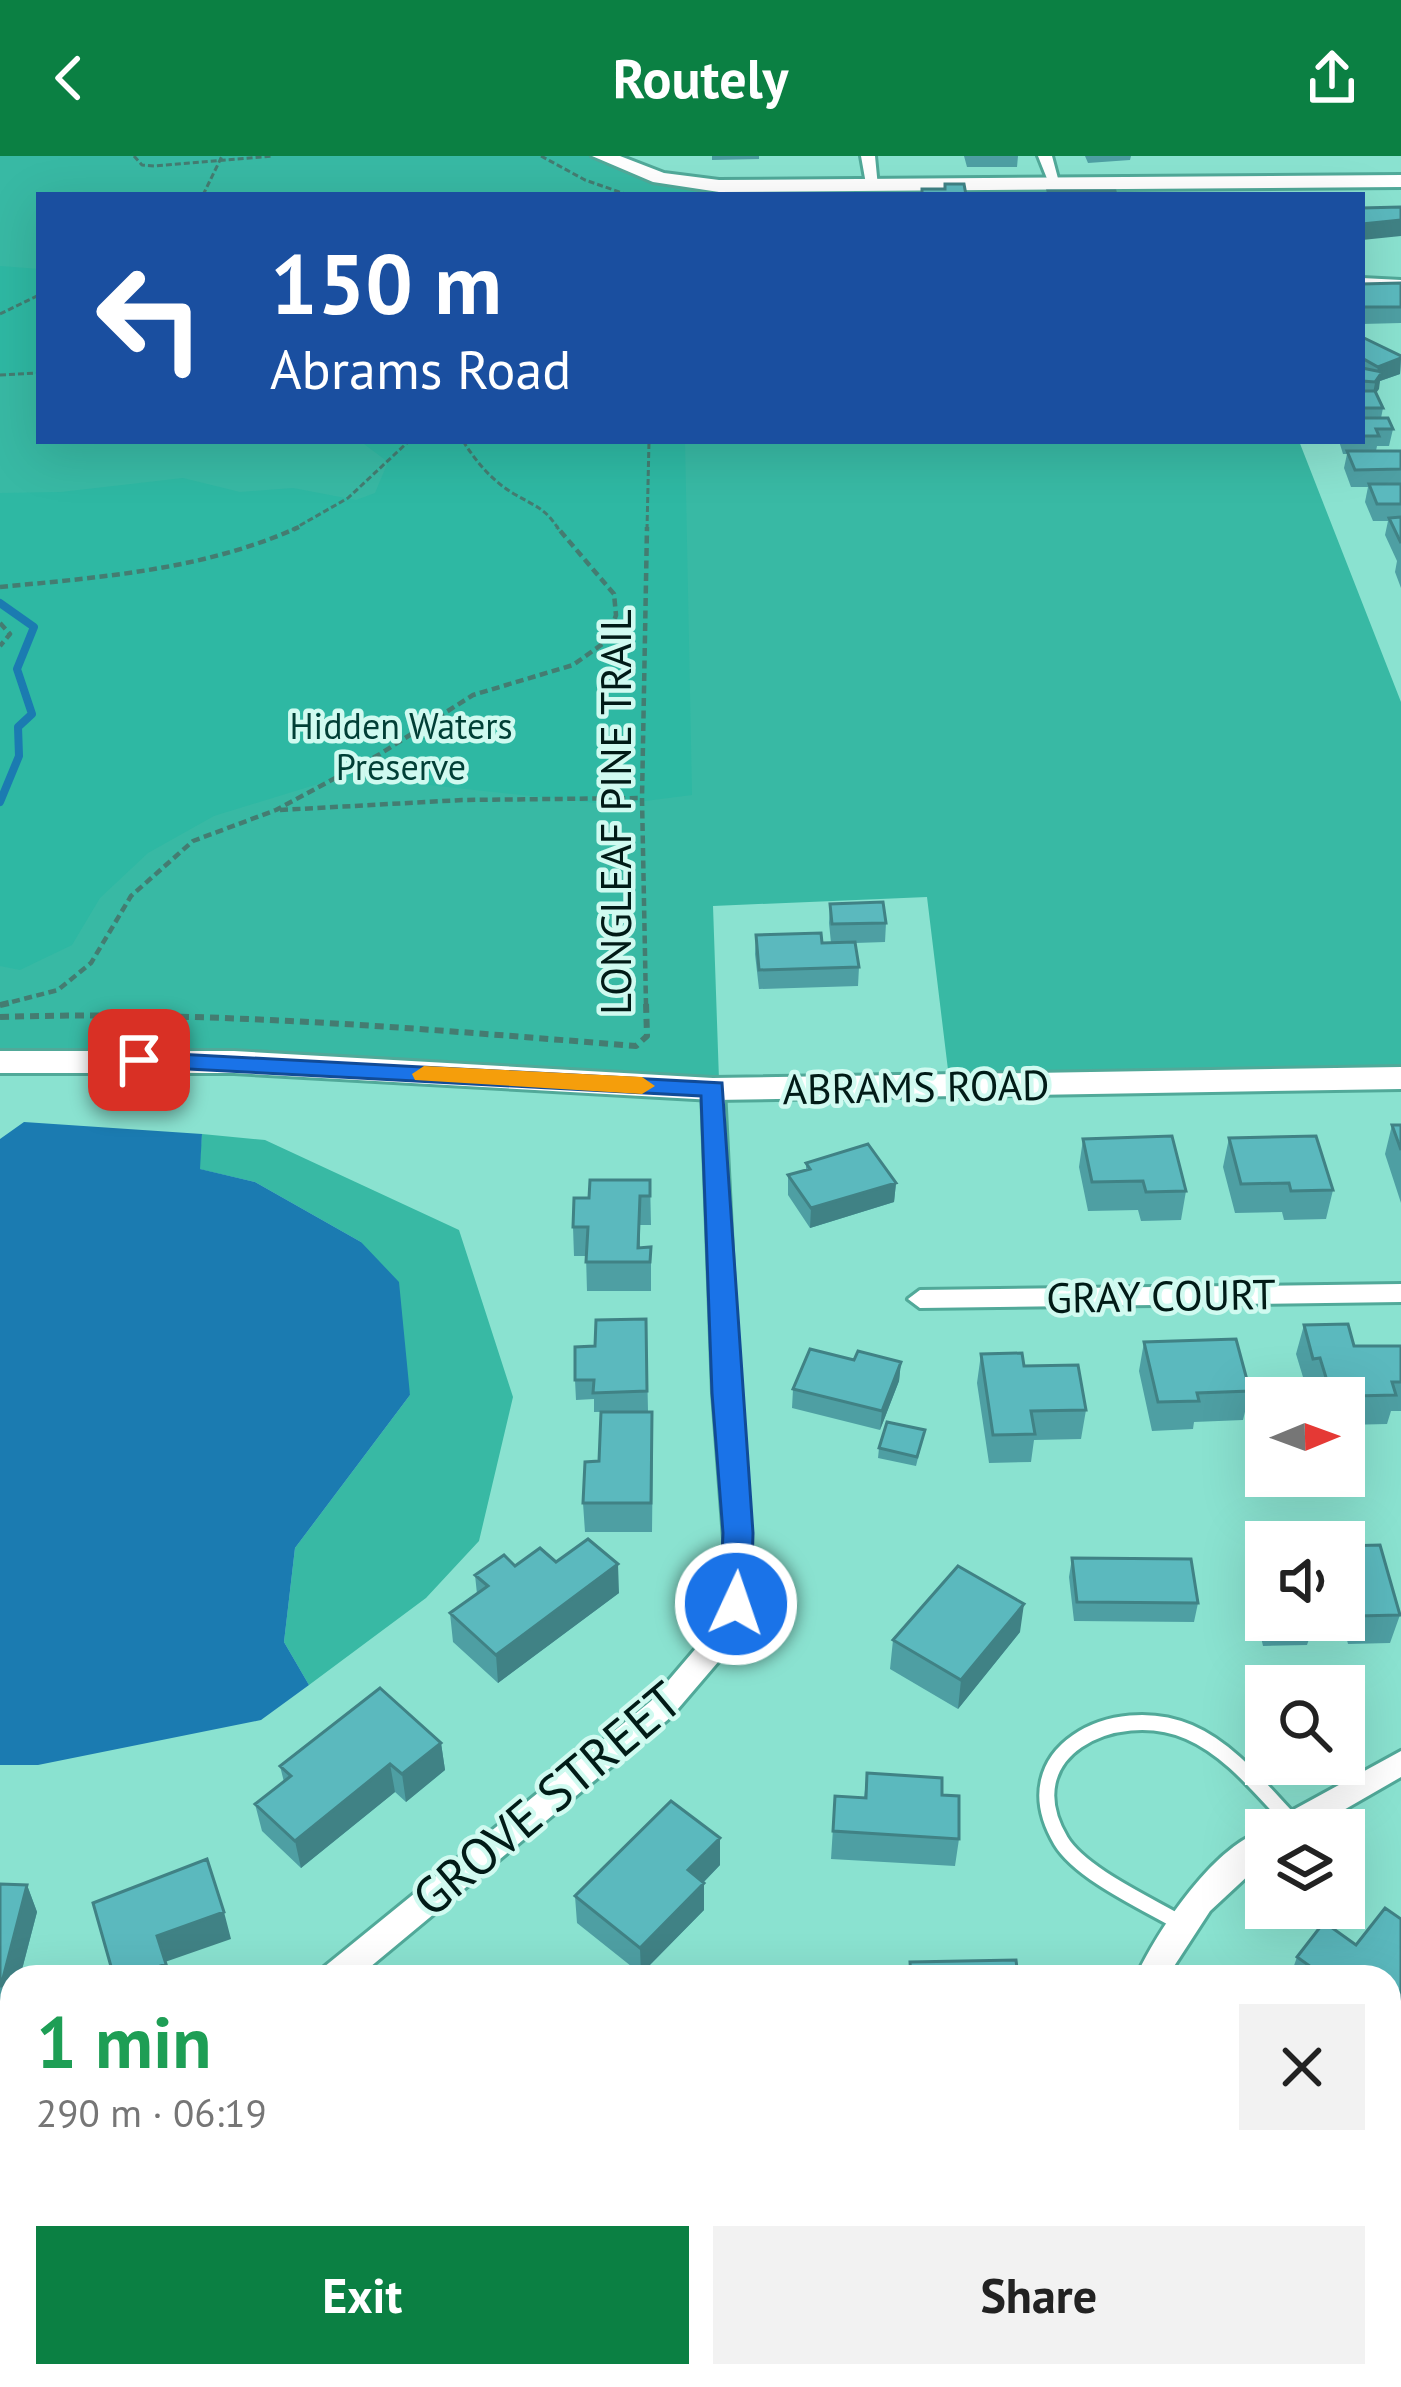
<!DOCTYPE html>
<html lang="en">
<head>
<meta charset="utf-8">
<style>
  body { margin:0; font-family:"PT Sans",sans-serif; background:#f2f2f2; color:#222; height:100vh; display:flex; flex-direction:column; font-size:45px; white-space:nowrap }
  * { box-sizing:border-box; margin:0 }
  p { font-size:39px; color:#767676 }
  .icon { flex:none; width:66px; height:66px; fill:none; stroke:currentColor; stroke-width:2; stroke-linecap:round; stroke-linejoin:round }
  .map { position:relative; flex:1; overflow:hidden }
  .panel { position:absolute; left:0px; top:1809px; width:1401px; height:423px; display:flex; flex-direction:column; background:#fff; border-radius:36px 36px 0 0; box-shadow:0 12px 48px #0002 }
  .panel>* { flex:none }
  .top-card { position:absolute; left:36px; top:36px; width:1329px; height:252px; border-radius:0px; box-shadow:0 12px 48px #0002; background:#1a4fa0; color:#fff; overflow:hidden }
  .needle { width:78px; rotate:89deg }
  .buttons { position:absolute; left:1245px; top:1221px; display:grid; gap:24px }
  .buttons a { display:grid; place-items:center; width:120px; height:120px; border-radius:0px; background:#fff; box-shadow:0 12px 48px #0002; font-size:60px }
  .pin { position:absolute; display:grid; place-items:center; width:102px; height:102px; color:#fff; margin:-51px; border-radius:24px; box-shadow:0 6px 18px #0006 }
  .me { position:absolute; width:132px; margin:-66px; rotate:3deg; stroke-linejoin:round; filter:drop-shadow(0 0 9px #0008) }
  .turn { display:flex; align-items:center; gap:42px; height:252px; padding:0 36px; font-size:54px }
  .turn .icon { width:156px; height:156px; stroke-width:2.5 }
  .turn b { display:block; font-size:84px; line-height:102px }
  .round { display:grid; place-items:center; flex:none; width:126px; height:126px; border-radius:0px; background:#f2f2f2 }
  .overview { display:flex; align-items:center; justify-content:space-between; height:204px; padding:0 36px }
  h1 { font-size:72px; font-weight:700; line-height:90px; color:#1e9e55 }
  .button { display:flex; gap:24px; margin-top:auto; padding:24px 36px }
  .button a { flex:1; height:138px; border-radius:0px; background:#0b8043; color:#fff; font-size:48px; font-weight:700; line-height:138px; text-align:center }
  .button a+a { background:#f2f2f2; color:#222 }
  header { display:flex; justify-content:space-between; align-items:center; height:156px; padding:0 36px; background:#0b8043; color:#fff; font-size:54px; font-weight:700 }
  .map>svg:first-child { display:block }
  .green { fill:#38b9a4 }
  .forest { fill:#2eb8a3 }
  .water { fill:#1b7bb1 }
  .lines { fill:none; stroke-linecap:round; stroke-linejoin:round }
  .stream { stroke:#1b7bb1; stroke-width:8 }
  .lane-casing { stroke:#51a999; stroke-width:21 }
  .street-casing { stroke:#51a999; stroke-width:6 }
  .secondary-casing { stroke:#51a999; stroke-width:6 }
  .path-far2 { stroke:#447c71; stroke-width:3; stroke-dasharray:6 3; stroke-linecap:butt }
  .path-far1 { stroke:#447c71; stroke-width:4.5; stroke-dasharray:8 4.5; stroke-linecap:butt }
  .path { stroke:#447c71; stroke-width:6; stroke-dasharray:9 6; stroke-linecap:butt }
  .lane { stroke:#fff; stroke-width:15 }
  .street { fill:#fff; fill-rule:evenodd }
  .secondary { fill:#fff; fill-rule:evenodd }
  .wall { fill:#4e9fa3 }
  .shaded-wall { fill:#408285 }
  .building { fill:#5bb9be; stroke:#408285; stroke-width:3 }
  .route { fill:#1a73e8; stroke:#114b97; stroke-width:3 }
  .slow { fill:#f59e0b }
  .labels { text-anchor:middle; stroke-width:9; stroke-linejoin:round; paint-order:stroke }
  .far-park-label { font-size:36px; fill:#013f36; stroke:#d0faf0 }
  .street-label { font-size:42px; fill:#011b17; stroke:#d0faf0 }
  .near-street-label { font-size:51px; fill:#011b17; stroke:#d0faf0 }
</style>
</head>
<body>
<header><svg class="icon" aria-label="back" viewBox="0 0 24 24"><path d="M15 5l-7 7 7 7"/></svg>Routely<svg class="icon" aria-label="share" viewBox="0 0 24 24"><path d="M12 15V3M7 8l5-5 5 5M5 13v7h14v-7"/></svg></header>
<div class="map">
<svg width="1401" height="2231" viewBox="0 0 1401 2231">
  <rect width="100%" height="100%" fill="#8ae2d0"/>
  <path class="green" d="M0 0H590L655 25 833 33 834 39H39V285H1299L1401 546V913L949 922 927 741 713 750 719 924 238 897H0Z
    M202 978 265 984 459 1074 513 1241 479 1385 426 1442 309 1529 284 1486 295 1392 410 1239 361 1086 255 1026 199 1013Z"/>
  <path class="forest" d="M0 110 39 113V218L0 220Z
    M360 285H685L692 639 614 649 344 620 214 660 148 697 100 742 72 789 20 814 0 810V337L61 336 183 322 240 336 293 332 356 344 375 337 388 306Z"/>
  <path class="water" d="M24 966 202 978 200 1013 255 1026 361 1086 399 1126 410 1239 295 1392 284 1486 309 1529 261 1564 38 1609H0V983Z"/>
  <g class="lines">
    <path class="stream" d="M0 447 34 471 17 513 32 558 18 571 19 600 0 646"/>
    <g class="lane-casing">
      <path id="lane" d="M1182 1768C1148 1748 1081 1718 1061 1685 1008 1596 1115 1544 1189 1576 1231 1594 1262 1635 1293 1667"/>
    </g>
    <g class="street-casing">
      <path id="street" d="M861 0H875L878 31 866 28Z
        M1038 0H1052L1060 30H1050Z
        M1362 122 1401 124V132L1362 130Z
        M713 926 724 933 739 1237 753 1422 750 1448 730 1492 671 1561 358 1821H320L324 1811 651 1545 709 1477 722 1448 727 1422 713 1237 702 933Z
        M1401 1128V1146L920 1152 908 1143 920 1134Z
        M1401 1595V1621L1309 1674H1266V1703L1210 1755 1167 1821H1136C1156 1776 1218 1683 1268 1674L1273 1665Z
        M0 2022 12 2026V2058L0 2054Z
        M451 2220H508L512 2231H455Z
        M1151 2220H1185L1186 2231H1152Z"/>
    </g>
    <g class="secondary-casing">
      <path id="secondary" d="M592 0H620L664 17 719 24 1401 19V31L719 36 653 26Z
        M0 895H234L713 922 1401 911V933L713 944 234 917H0Z"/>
    </g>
    <path class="path-far2" d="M134 0 142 9 155 10 273 0
      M541 0 585 24 628 39
      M203 39 222 0
      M0 158 39 139
      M0 219 39 217
      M463 285C477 307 493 326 516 339 537 351 546 353 559 374
      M292 374 348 342 409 285
      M647 374 649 285"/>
    <path class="path-far1" d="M0 431C102 421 204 414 299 371
      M0 467 10 478 0 490
      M280 654 462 644 642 642
      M0 849 58 834 91 807 131 740 193 685 276 654 380 598 473 539 573 509 608 484 616 459 614 438 557 371
      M646 850 642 642 647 371"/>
    <path class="path" d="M0 849 9 847
      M0 861C213 854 424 873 636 890L647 880 646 847"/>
    <use href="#lane" class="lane"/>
    <use href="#street" class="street"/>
    <use href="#secondary" class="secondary"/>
  </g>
  <path class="wall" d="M712 0H759V3L712 4Z
    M964 0H1018L1017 11H967Z
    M1085 0H1131L1130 4 1088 7Z
    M1401 127V167L1362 168V128Z
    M1362 181 1401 200 1400 218 1380 225 1376 237 1383 252 1381 262 1393 273 1389 290H1377L1376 295H1401V432L1395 416 1397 405 1385 379 1388 365H1373L1365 346 1368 331H1351L1344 312 1347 298H1343L1339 285H1362Z
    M830 748 886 767 885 786 855 787 859 811 858 830 759 833 755 798 756 779 831 787 829 767Z
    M1392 969H1401V1047L1385 998Z
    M1229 982 1333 1034 1326 1063 1284 1064 1282 1056 1235 1057 1223 1011Z
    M1083 983 1186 1035 1181 1064 1141 1065 1138 1054 1088 1055 1079 1011Z
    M806 1007 896 1027 894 1046 810 1072 788 1039V1019L806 1014Z
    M650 1024 651 1069H640V1092L651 1091V1135H587L586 1100H574L573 1071 589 1042Z
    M646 1163 648 1255 594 1256V1243L576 1244 575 1224 595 1190Z
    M1304 1169 1354 1190H1401V1255H1391L1387 1268 1345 1269 1344 1242H1316L1313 1231H1306L1296 1198Z
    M1144 1186 1250 1235 1243 1264 1194 1266 1193 1273 1152 1275 1139 1215Z
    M981 1198 1024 1210 1086 1254 1081 1283 1034 1284 1031 1306 989 1307 977 1227Z
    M854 1204 901 1206 899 1225 880 1274 792 1252 793 1233Z
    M925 1274 916 1310 878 1302 879 1292Z
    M653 1285 652 1376H585L583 1347 599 1305Z
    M1344 1390 1400 1459 1390 1487 1348 1488 1343 1468H1314L1307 1489 1263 1490 1247 1421 1255 1392H1266V1464H1344Z
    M1072 1402 1198 1447 1194 1466 1074 1465 1069 1421Z
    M556 1406 619 1437 498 1527 453 1486 450 1457 477 1438 475 1419Z
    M1020 1476 958 1553 890 1513 893 1484Z
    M441 1587 445 1614 406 1646 395 1636 301 1712 262 1675 255 1648 284 1626 280 1610Z
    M867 1617 942 1639 959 1683 955 1710 831 1703 835 1640 864 1642Z
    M720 1682V1709L704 1726V1754L641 1818 577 1767 575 1740Z
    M0 1728 27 1729 37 1756 11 1856H0Z
    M1401 1763V1877L1389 1891V1821H1290L1297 1801 1356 1789Z
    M1389 2066 1397 2103 1389 2121Z"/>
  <path class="shaded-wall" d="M1401 64V80L1362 84V68Z
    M1401 202 1400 218 1380 225 1379 233 1372 243 1378 211Z
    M896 1027 894 1046 810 1072 811 1052Z
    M901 1206 899 1225 880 1274 882 1255Z
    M618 1408 619 1437 498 1527 496 1499Z
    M1024 1448 1020 1476 958 1553 961 1524Z
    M441 1587 445 1614 406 1646 402 1618Z
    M390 1608 395 1636 301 1712 295 1685Z
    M720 1682V1709L688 1742V1714Z
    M704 1727V1754L641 1818 640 1792Z
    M27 1729 37 1756 20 1821H12L11 1856 1 1830Z
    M224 1756 231 1783 165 1806 157 1780Z
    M166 1808 170 1821H130Z
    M1401 1863V1874L1389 1891 1395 1871Z
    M141 2220H160L155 2231H136Z"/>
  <path class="building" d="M945 28H964L966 39H922V33H945Z
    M1048 35H1115L1116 39H1049Z
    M1236 38V39H1163Z
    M1401 51V64L1362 68V52Z
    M1401 127V151H1362V128Z
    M1362 181 1401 200V202L1378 211 1362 202Z
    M1362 212 1382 216 1375 226 1362 225Z
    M1362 235H1375L1383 252H1362Z
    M1362 262H1388L1393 273H1376L1379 280H1362Z
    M1347 295H1401V313L1355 314Z
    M1369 328H1401V348H1377Z
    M1401 361V387L1389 362Z
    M883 746 886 767 832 768 830 748Z
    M821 777 822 787 855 786 859 811 759 814 756 779Z
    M1392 969H1401V994Z
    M1172 980 1186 1035 1146 1036 1143 1025 1092 1026 1083 983Z
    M1316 980 1333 1034 1291 1035 1289 1027 1241 1028 1229 982Z
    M868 988 896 1027 811 1052 788 1019 810 1013 806 1007Z
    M590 1024H650V1040H640L638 1092 651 1091 650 1106H586L588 1071H573L574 1042H589Z
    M646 1163 647 1235 593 1237 594 1224H575V1191L595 1190 596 1164Z
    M1348 1168 1354 1190H1401V1226H1392L1396 1239 1353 1240 1349 1228H1328L1320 1202 1313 1203 1304 1169Z
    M1236 1183 1250 1235 1197 1237 1199 1245 1158 1246 1144 1186Z
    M810 1193 854 1204 858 1195 901 1206 882 1255 793 1233Z
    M1022 1197 1024 1210 1078 1209 1086 1254 1031 1255 1035 1278 993 1279 981 1198Z
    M601 1256H652L651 1347H583L585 1306 599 1305Z
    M887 1266 925 1274 917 1301 879 1292Z
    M588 1383 618 1408 496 1499 450 1457 488 1430 475 1419 504 1399 515 1410 540 1392 556 1406Z
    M1380 1389 1400 1459 1357 1460 1352 1439 1344 1440V1390Z
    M1255 1392H1266V1441Z
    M1072 1402 1191 1403 1198 1447 1077 1446Z
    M958 1410 1024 1448 961 1524 893 1484Z
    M380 1532 441 1587 402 1618 390 1608 295 1685 255 1648 291 1620 280 1610Z
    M867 1617 942 1622V1639L959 1640V1683L833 1675 835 1640 866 1642Z
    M671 1645 720 1682 688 1714 704 1727 640 1792 575 1740Z
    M207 1703 224 1756 157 1780 166 1808 130 1821H114L93 1747Z
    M0 1728 27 1729 1 1830H0Z
    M1385 1752 1401 1763V1863L1395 1871 1389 1866V1821H1325L1297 1801 1324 1766 1356 1789Z
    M1016 1804 1018 1821H911L910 1806Z
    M1389 2066 1397 2103 1389 2104Z
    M1389 2132 1394 2156H1389Z
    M12 2180V2220H141L136 2231H0V2205Z"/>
  <path class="route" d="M139 896 722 927 753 1377 751 1448 747 1456 736 1460 725 1456 720 1448 723 1377 712 1237 701 940 130 910 127 904 130 898Z"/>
  <path class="slow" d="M424 910 642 921 655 930 642 938 415 924 412 918Z"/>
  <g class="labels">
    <g class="far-park-label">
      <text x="401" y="583">Hidden Waters<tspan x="401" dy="41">Preserve</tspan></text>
    </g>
    <g class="street-label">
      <text transform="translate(616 656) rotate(-90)" y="15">LONGLEAF PINE TRAIL</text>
      <text transform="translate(916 931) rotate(-1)" y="15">ABRAMS ROAD</text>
      <text transform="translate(1161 1140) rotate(-1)" y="15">GRAY COURT</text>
    </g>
    <g class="near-street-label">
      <text transform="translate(547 1643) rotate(-40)" y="18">GROVE STREET</text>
    </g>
  </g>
</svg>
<div class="buttons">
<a><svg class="needle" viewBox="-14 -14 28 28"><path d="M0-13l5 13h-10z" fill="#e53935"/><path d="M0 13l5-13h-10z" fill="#767676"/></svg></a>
<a><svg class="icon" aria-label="sound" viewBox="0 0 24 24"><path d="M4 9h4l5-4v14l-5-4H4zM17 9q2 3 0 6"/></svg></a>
<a><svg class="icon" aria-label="search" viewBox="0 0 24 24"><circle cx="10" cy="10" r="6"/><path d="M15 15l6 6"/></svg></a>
<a><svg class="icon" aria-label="layers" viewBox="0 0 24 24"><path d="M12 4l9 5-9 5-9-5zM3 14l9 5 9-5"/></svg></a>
</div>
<div class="pin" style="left:139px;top:904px;background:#d93025"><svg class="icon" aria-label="arrive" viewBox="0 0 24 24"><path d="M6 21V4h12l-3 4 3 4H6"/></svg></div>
<svg class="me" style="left:736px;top:1448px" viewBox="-20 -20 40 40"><circle r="17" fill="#1a73e8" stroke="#fff" stroke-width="3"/><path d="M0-11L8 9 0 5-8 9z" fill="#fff"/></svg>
<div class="top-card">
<div class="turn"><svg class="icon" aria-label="left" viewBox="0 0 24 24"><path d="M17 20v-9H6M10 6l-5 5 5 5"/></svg><div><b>150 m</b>Abrams Road</div></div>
</div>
<section class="panel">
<div class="overview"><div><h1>1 min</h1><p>290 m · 06:19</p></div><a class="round"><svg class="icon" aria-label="close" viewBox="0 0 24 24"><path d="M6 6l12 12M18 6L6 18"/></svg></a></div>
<div class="button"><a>Exit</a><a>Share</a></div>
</section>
</div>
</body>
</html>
